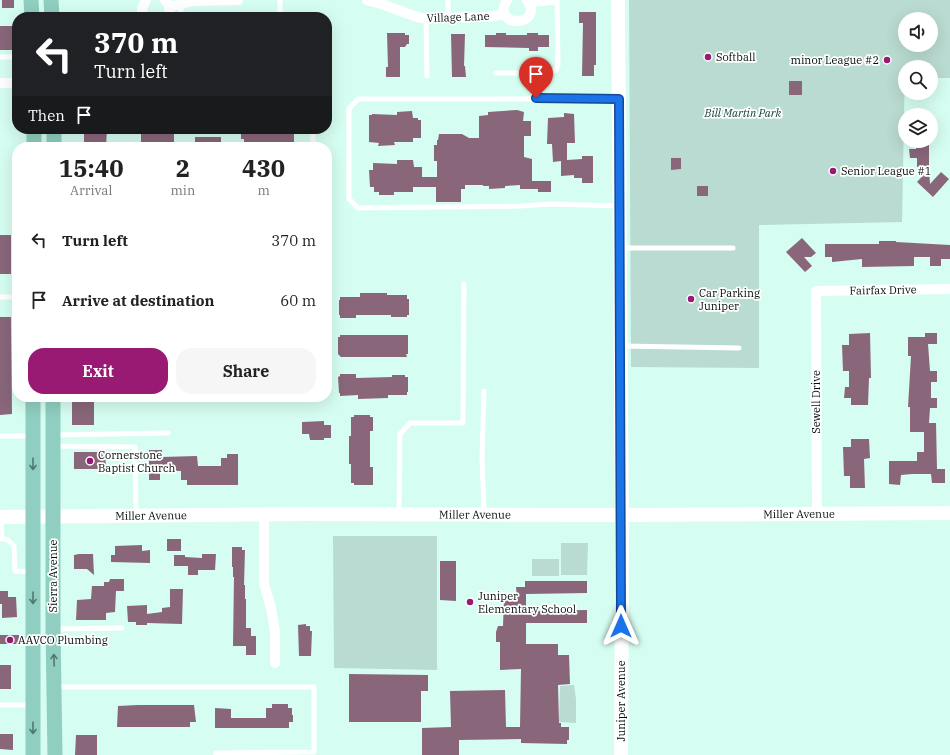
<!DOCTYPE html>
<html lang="en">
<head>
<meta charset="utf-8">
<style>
  body { margin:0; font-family:"IBM Plex Serif",serif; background:#f6f6f6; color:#222; height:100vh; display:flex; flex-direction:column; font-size:15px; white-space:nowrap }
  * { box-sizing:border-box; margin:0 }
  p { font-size:13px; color:#767676 }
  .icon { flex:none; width:22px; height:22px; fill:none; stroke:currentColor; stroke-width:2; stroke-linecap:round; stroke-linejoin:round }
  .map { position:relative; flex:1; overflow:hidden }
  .sheet { position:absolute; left:12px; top:142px; width:320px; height:260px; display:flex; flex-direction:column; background:#fff; border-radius:16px; box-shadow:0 4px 16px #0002 }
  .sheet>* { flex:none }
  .banner { position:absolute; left:12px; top:12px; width:320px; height:122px; border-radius:16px; box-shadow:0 4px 16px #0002; background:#202124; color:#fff; overflow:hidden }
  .tools { position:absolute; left:898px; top:12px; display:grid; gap:8px }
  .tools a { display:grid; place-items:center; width:40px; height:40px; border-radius:50%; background:#fff; box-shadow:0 4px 16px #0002; font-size:20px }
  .pin { position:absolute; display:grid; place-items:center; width:34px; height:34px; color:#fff; margin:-41px -17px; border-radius:50% 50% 50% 0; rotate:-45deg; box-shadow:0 0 4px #0007 }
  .pin .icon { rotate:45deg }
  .me { position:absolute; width:44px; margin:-22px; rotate:0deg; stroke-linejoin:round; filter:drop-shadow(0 0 3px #0008) }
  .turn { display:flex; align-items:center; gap:14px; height:84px; padding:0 16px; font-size:18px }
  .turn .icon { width:52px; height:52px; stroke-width:2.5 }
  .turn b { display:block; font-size:28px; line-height:34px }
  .then { display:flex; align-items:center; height:38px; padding:0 16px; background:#0003; gap:8px; font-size:15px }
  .eta { display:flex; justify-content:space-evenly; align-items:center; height:68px; text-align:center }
  .eta b { font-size:24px; font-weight:700; line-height:28px }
  .button { display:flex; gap:8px; margin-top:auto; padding:8px 16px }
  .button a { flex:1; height:46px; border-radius:16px; background:#981a72; color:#fff; font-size:16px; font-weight:700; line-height:46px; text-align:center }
  .button a+a { background:#f6f6f6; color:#222 }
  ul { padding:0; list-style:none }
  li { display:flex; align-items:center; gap:12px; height:60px; padding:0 16px }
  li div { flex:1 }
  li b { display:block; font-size:15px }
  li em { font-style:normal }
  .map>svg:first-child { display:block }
  .green { fill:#badbd1; fill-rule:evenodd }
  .building { fill:#89667a }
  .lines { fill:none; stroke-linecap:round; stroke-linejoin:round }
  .lane { stroke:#fff; stroke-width:5 }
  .street { stroke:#fff; stroke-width:10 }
  .secondary { stroke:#fff; stroke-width:14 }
  .primary { stroke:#8fcec0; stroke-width:15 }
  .oneway { stroke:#50786f }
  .route-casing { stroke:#114b97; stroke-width:10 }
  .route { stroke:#1a73e8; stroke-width:7 }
  .poi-dot { fill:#981a72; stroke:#fff; stroke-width:1.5 }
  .labels { text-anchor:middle; stroke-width:3.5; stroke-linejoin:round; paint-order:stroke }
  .street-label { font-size:11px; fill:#030f0b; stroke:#fff }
  .poi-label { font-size:11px; fill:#030f0b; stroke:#fff; text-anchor:start }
  .park-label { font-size:11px; font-style:italic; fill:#0c392f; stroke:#fff }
</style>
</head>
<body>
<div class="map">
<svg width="950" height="755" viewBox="0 0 950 755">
  <rect width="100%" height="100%" fill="#d6fdf1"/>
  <path class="green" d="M629 0H950V78H931V67H905L902 222 759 225V368L631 367ZM905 19H931V45H905Z
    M333 536H437V670L334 668Z
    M561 543H588L587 575H561Z
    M532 559H559V576H532Z
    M574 685 576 699V723L559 722 560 686Z"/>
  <path class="building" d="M2 0H14V8H2Z
    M579 12H596V65H594V76H582L583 23H579Z
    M0 26H15V50H0Z
    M387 33H405V35H409V44H407L405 47H400V77H386V67H388Z
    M496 33H506V35H527V33H538V35H549V47H538V51H529V48L485 47V35H496Z
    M451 34H465L464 66H465L466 77H452Z
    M789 81H802V95H789Z
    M517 110 524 112 523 121H531V136H524V157L532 159V181H551V192H538V189H520V185L505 186V188L489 189V186H483V185H465V189H461V202H436V187H413V192H394V195H379V192H374V187H370L369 170H373V163L397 164V160H413L414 167H422V177H437V161H434V145H437V140H438L439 134H462L469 138H479V116L488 115V112Z
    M412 111 413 118H418V120H421V138H413V142H394L395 145 378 146 379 143 369 142V115H372V114L397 115V112Z
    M564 113 574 114 575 143H567V160L582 159V156H593V183H582V178H574V175L561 176V161L553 162 552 144H547L548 118 564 117Z
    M84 129H107L106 147H84Z
    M141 129H171V134H174V146L170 147H141Z
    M241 129H294V142L266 143V146H249V144H244V139H241Z
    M195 137H221V147H195Z
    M916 141H929V166L917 167V158H910L909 149H916Z
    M671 158H681V169L671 170Z
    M929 169 930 184 941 172 949 179 933 197 917 182Z
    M697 186H708V196H697Z
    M0 235H11V274H0Z
    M802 238 816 253 811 257H804L812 266 805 272 786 252Z
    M879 241H896V242L950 245V259H941V266H930V257H914V266L862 267V259L832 262V257H825V244H879Z
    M360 293H387V295H407V299H409V315H407V317H391V315H356V318H340V315H339V300H340V297H360Z
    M0 317H11L12 414 0 415Z
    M870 333 871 378H869L868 405H851V398H844L845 387H849V371H843L842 345H849V334Z
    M925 333H937V344H928L930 371H937V382H931V398H937V408H930L929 423H936L937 469H945V483H932L931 474H912L901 475 900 485 889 484V461H917V452H924V432H910V407H908L911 356H908V337H925Z
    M340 335H408V354H406L407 357H341L338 354V337H340Z
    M340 374H356V378L392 377V375H405V377H408V392H407V395H388V398L358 399V395L340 396V393H339L338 377 340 376Z
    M72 397H94V425H72Z
    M354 415H370V417H373V431H370V467H373V485H354V483H351V464H349V436H351V417H354Z
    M324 421V425H331V438H324V440H310L309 434H302V422Z
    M851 439H869L870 458 864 459 865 488H850V476H844L843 447H851Z
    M149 450H162V457L197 456 198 466H221V458H227V454H238V485H187V480H181V471H160V480H149Z
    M74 452H105L106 469H74Z
    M167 539H181V551H167Z
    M142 545V551L150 550V563L111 562V555H115V546Z
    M232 547H242V550H245L244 585H245V599H246V628H251V636H256V655H246V646H233L234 577H233V567H232Z
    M79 554H93L94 575 87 569H74V555Z
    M202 554H216L215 570H198V575H188V566H174V555H185V557L202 558Z
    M440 561H456V601L440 600Z
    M110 579H124V591H116L115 612 106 613V620H76L77 600 91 599 92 586H104V582H109Z
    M525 581H587V593L526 594V611L587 610V623H526V644H558V655H569L570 684 558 685 559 723H561V727H569V740H567V744L521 743V739L459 740V755H422V728L451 727 450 691 505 690 506 727H520L521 669 500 670V642H496V632L498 626H503L504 598H517L516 587H525Z
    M170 589H183L182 624 147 623V625H136V622H128L127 606 147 605V614L162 612V608L170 607Z
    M0 591H8V597H16L17 617 2 618V604H0Z
    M306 624V626H310V631H312L311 656H299L298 625Z
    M0 635H19V644H0Z
    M0 665H11V689H0Z
    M349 674 428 675V691H421V722H349Z
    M272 704H288V708H292V715H293V722H289V728H215V708L231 709V718H266V708H272Z
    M138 705H194L196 722H190V727H117L118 706Z
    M0 734H13V750L0 749Z
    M76 735H97V755H75Z"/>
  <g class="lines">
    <path class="lane" d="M280 0V17
      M448 0V18
      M181 4V17
      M426 18 427 76
      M0 57H17
      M496 73H550L556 70 558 65 557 0
      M313 129V147
      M618 206 552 204 521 206 358 208 349 199V109L358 99H618
      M620 248H733
      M0 297H17
      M621 346 739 348
      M55 435 168 433
      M0 436H32
      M54 446 135 447 136 515
      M399 514 400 434 410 423H463L464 284
      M484 514 482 457 484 391
      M1 517 2 539 8 540 14 546 15 571 32 572
      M55 629 122 628
      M56 687H314V752L216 753V755
      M0 705H32"/>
    <path class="street" d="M165 0 170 7 168 17
      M367 0C386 4 403 13 421 18L488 17 505 14
      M507 0C489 29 546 27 527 0
      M529 2 552 0
      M170 7 193 1 238 0
      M143 17 142 9 146 0
      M0 83H17
      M817 513 816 291 950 289
      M264 515V584L271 608 275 632V663"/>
    <g class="secondary">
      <path d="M618 0 622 531 621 755"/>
      <path id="s1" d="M0 517 305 514 622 515 950 513"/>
    </g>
    <path class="primary" d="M31 0 32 17
      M51 0 52 17
      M54 129V147
      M34 147V129
      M33 397V755
      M53 397V629L55 755"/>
  </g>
  <defs><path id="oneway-shaft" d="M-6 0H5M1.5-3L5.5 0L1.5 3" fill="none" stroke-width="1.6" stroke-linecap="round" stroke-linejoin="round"/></defs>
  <g class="oneway">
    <use href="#oneway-shaft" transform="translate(33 464) rotate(90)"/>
    <use href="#oneway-shaft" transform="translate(33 598) rotate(90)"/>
    <use href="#oneway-shaft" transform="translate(54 660) rotate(-92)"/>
    <use href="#oneway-shaft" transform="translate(33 728) rotate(90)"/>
  </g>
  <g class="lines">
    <g class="route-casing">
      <path id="route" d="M536 98 619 99 621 626"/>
    </g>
    <use href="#route" class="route"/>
  </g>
  <g class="poi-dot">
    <circle cx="708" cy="57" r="4"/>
    <circle cx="887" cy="60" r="4"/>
    <circle cx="833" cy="171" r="4"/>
    <circle cx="691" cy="299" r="4"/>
    <circle cx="90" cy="461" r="4"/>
    <circle cx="470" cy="602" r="4"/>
    <circle cx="10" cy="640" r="4"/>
  </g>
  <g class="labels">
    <g class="street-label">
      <text transform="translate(458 17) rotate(-2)" y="4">Village Lane</text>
      <text transform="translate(883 290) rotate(-1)" y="4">Fairfax Drive</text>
      <text transform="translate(816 402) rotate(-90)" y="4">Sewell Drive</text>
      <text dy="4" stroke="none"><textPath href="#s1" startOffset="799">Miller Avenue</textPath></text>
      <text dy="4" stroke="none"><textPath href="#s1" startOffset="475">Miller Avenue</textPath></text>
      <text dy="4" stroke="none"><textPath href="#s1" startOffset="151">Miller Avenue</textPath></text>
      <text transform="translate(53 576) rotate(-90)" y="4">Sierra Avenue</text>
      <text transform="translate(621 701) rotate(-90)" y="4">Juniper Avenue</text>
    </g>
    <g class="poi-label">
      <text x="716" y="61">Softball</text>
      <text x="879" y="64" text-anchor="end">minor League #2</text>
      <text x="841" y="175">Senior League #1</text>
      <text x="699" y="297">Car Parking<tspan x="699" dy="13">Juniper</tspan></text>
      <text x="98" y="459">Cornerstone<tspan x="98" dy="13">Baptist Church</tspan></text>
      <text x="478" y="600">Juniper<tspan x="478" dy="13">Elementary School</tspan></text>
      <text x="18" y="644">AAVCO Plumbing</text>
    </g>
    <g class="park-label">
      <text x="743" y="117">Bill Martin Park</text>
    </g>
  </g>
</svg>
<div class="tools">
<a><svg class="icon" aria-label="sound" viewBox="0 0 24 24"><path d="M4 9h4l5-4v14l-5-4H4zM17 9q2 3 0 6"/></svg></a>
<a><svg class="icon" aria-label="search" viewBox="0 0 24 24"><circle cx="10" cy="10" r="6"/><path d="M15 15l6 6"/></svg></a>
<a><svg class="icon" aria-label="layers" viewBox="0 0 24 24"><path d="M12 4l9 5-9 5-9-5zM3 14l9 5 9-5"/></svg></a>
</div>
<div class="pin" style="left:536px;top:98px;background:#d93025"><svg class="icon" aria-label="arrive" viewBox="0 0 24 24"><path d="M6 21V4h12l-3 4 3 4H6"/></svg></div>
<svg class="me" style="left:621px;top:626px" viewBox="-20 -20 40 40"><path d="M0-17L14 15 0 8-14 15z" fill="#1a73e8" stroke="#fff" stroke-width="4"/></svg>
<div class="banner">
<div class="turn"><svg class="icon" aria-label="left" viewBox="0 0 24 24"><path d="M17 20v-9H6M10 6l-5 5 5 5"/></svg><div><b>370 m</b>Turn left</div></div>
<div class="then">Then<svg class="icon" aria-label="arrive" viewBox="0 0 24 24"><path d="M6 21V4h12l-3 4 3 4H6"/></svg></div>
</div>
<section class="sheet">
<div class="eta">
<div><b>15:40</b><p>Arrival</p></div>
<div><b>2</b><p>min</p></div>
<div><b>430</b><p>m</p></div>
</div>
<ul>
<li><svg class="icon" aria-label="left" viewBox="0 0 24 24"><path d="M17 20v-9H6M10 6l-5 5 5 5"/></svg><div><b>Turn left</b></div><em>370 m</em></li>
<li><svg class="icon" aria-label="arrive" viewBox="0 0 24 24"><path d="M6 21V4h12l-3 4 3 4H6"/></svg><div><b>Arrive at destination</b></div><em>60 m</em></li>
</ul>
<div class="button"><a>Exit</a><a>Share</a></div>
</section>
</div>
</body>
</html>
